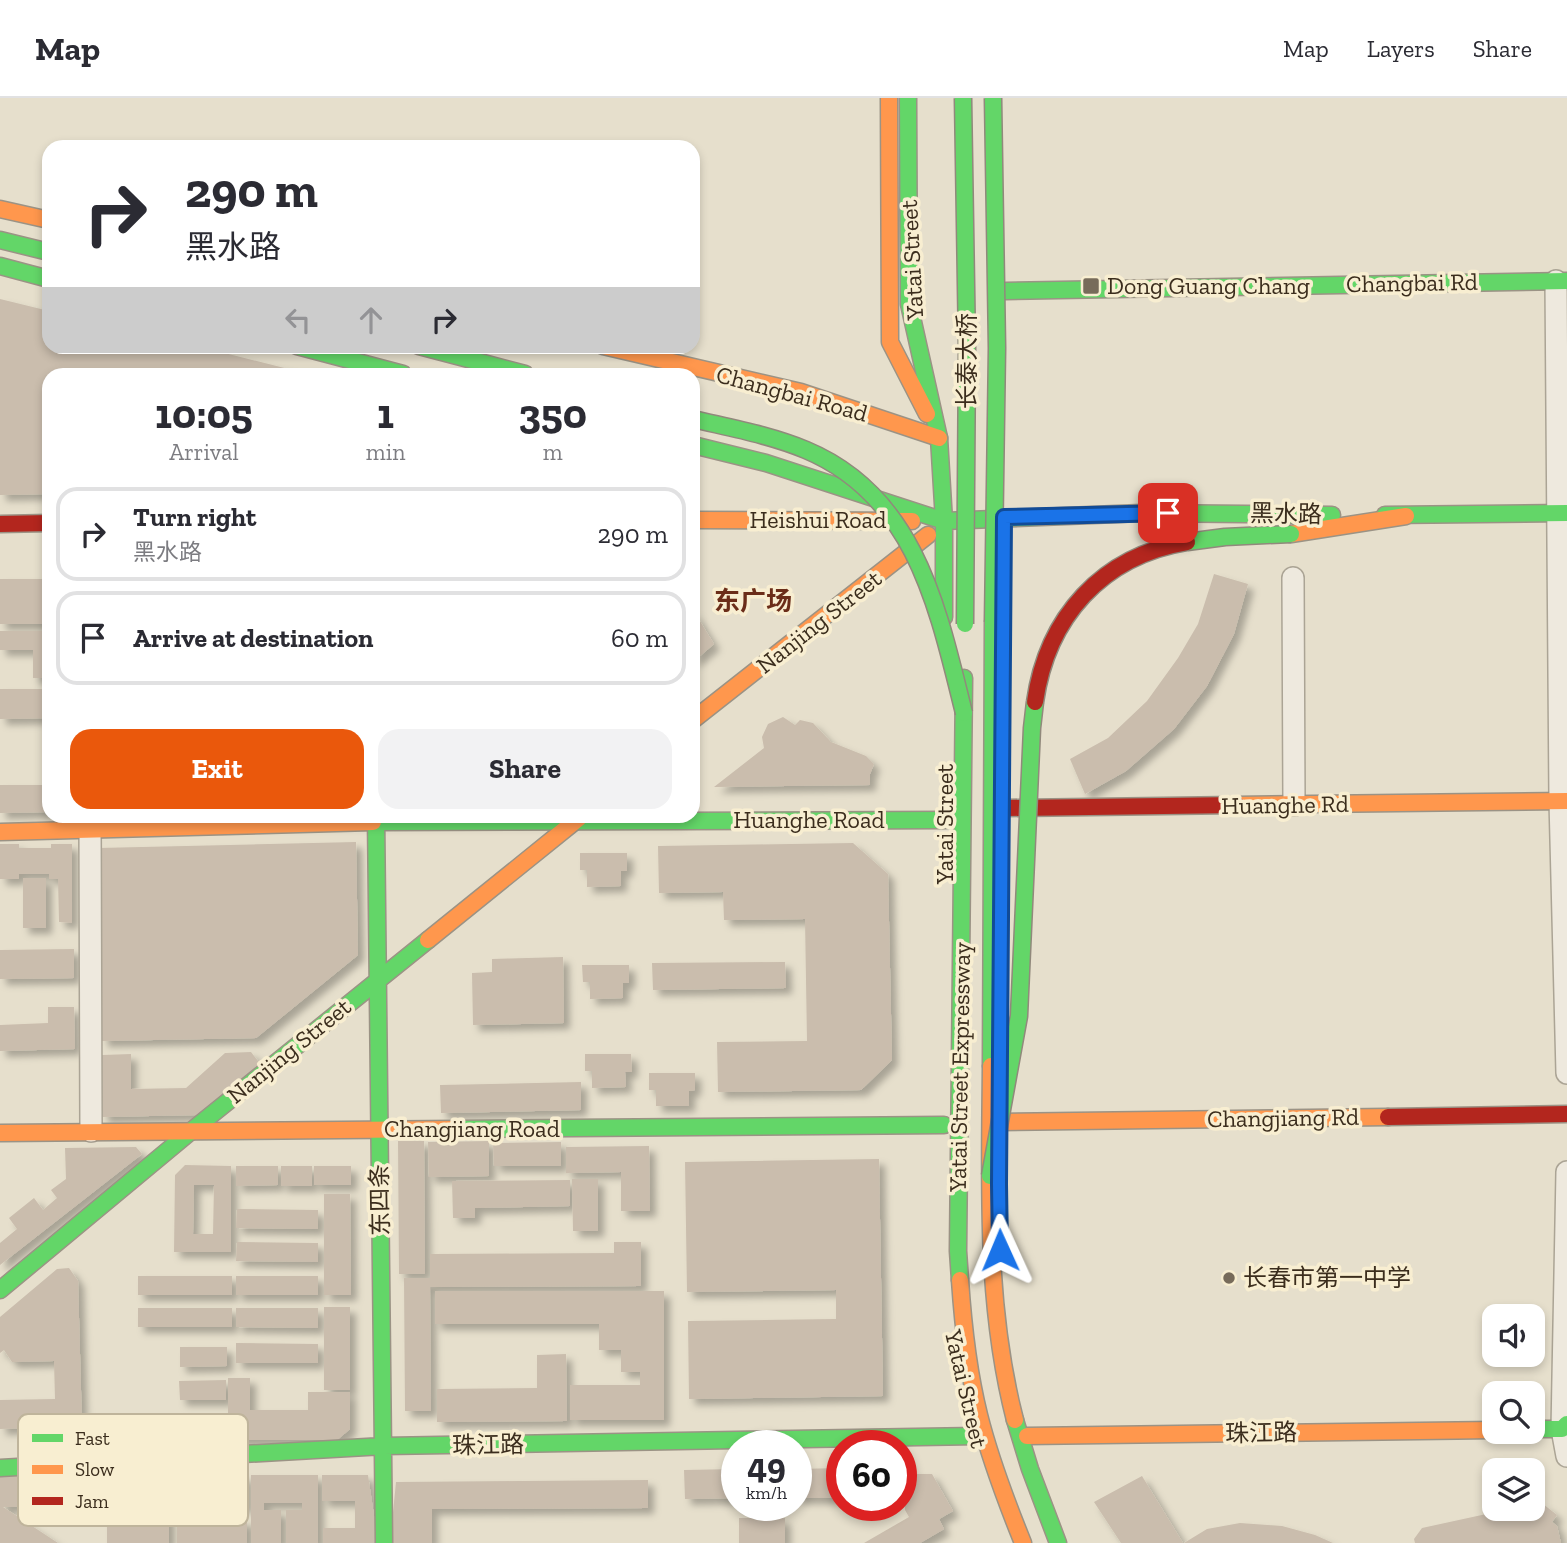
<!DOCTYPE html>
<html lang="en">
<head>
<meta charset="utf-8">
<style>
  body { margin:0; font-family:"Zilla Slab","Noto Sans SC",serif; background:#f2f2f3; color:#2b2b33; height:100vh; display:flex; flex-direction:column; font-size:26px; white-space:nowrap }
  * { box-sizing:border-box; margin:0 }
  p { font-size:23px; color:#7c7c81 }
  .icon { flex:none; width:38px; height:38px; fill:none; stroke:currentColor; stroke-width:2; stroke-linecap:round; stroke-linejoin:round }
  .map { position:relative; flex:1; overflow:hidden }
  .side { position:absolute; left:42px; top:270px; width:658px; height:455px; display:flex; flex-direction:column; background:#fff; border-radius:21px; box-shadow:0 4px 10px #0003 }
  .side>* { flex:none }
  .guide { position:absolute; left:42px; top:42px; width:658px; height:214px; border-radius:21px; box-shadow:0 4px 10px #0003; background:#fff; color:#2b2b33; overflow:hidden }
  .tools { position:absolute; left:1482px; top:1206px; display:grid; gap:14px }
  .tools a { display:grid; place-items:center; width:63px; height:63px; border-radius:14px; background:#fff; box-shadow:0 4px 10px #0003; font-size:35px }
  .speed { position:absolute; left:721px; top:1332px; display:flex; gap:14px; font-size:35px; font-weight:700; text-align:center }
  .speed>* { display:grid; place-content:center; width:91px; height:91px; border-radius:50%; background:#fff; box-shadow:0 4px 10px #0003; line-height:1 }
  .speed small { font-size:18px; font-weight:400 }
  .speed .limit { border:10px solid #d22; background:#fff; color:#111 }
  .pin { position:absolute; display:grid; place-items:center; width:60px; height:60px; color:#fff; margin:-30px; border-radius:14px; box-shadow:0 4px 10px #0006 }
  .me { position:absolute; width:77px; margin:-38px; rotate:359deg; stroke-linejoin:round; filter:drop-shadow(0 0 5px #0008) }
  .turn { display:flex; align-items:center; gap:24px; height:147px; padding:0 28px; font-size:32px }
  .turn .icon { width:91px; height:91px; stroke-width:2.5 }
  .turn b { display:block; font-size:49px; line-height:60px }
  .lanes { display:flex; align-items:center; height:66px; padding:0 28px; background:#0003; justify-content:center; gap:35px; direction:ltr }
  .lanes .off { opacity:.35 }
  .eta { display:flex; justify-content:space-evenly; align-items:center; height:119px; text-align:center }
  .eta b { font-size:42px; font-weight:700; line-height:49px }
  .action { display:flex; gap:14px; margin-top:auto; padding:14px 28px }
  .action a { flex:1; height:80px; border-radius:21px; background:#ea580c; color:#fff; font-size:28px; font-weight:700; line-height:80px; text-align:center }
  .action a+a { background:#f2f2f3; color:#2b2b33 }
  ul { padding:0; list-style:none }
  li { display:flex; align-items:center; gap:21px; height:94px; margin:0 14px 10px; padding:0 14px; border:4px solid #e1e1e2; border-radius:21px }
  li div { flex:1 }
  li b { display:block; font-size:26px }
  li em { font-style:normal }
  header { display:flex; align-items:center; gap:42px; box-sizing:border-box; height:98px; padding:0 35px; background:#fff; border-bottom:2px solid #e1e1e2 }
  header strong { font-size:33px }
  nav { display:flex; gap:38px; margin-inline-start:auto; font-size:24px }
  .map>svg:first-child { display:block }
  .building { fill:#cabdad; fill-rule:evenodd; filter:url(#shadow) }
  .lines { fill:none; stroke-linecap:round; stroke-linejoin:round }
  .street-casing { stroke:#aba495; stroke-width:24 }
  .fast-casing { stroke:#9b9385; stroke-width:19 }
  .slow-casing { stroke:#9b9385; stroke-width:19 }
  .jam-casing { stroke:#9b9385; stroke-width:19 }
  .street { stroke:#eee9de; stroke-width:21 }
  .fast { stroke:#63d668; stroke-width:16 }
  .slow { stroke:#ff974d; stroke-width:16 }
  .jam { stroke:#b3261e; stroke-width:16 }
  .fast-bridge-casing { stroke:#91897c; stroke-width:19; stroke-linecap:butt }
  .jam-bridge-casing { stroke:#91897c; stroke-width:19; stroke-linecap:butt }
  .fast-bridge { stroke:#63d668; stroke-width:16 }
  .jam-bridge { stroke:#b3261e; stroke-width:16 }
  .route-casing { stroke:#114b97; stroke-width:18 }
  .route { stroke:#1a73e8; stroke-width:12 }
  .poi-dot { fill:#776b5a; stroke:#f8eed1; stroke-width:2.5 }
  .labels { text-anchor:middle; stroke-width:7; stroke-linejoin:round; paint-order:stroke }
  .street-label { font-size:24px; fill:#3b2d1d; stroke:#f8eed1 }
  .poi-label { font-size:24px; fill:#3b2d1d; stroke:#f8eed1; text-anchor:start }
  .neighbourhood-label { font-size:26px; font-weight:bold; fill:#6b2d19; stroke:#f8eed1 }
  .key { fill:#f8eed1; stroke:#bfb49b; stroke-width:2 }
  .key-label { font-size:19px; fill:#3b2d1d }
</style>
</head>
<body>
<header>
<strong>Map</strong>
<nav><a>Map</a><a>Layers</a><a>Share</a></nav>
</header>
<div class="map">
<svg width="1567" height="1445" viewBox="0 0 1567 1445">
  <defs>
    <filter id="shadow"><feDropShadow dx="6" dy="6" stdDeviation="3.5" flood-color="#0004"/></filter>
  </defs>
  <rect width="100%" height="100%" fill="#e6dfcc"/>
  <path class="building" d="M0 201 49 213V248H197L308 276H49V396L0 397Z
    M1214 476 1248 486 1234 536 1207 588 1174 631 1126 673 1085 696 1070 661 1108 640 1147 603 1178 560 1198 526Z
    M0 481H44L45 526H0Z
    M693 512 714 546 693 564Z
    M0 533H49V580H33V552H0Z
    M0 591H49V620L0 621Z
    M783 619 795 627 800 622 813 625 831 644 866 658 874 666 870 676V687L714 689 764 650 762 639 768 626Z
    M0 687H49V714L0 715Z
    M356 744 358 857 256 940 102 943 98 750Z
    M853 745 888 776 892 962 861 992 718 994 717 944 807 943 805 821 724 822 723 794 659 795 658 748Z
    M0 746H19V750H51V746H72V825L59 824 58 781H49V776H19V781H0Z
    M580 755H627V773H621V788L587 789V772H580Z
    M23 780H46V830H23Z
    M74 851V880L0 881V852Z
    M563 859 564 925 473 927 472 875 492 874V861Z
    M785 864 786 890 653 892 652 865Z
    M582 867H629V885H623V900L590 901V884H583Z
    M48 909H74L75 951 0 953V927L48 925Z
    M251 954 261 967 198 1017 102 1019V957L131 956V991L186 990 225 955Z
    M585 956H631L632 974H625L626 989 592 990V973H585Z
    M649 975H695V992L689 993V1008H656V992H649Z
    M581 984V1012L441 1015 440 987Z
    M398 1043H424L425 1176H399Z
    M489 1043V1078L429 1079 428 1044Z
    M561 1044V1068H494L493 1045Z
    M649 1048 650 1113H621V1074L566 1075V1049Z
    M136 1049 142 1056 0 1167V1145L17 1131 9 1120 34 1100 43 1112 57 1100 51 1092 66 1081 65 1050Z
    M879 1061 883 1298 689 1301 688 1223 836 1221V1192L687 1194 685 1064Z
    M185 1067 231 1068V1154H174L175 1077ZM194 1087H214L213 1136H193Z
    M236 1068H278V1087L236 1088Z
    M281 1068H312V1088H281Z
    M314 1068H351V1087H314Z
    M572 1081H598V1133H573Z
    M570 1082V1108L475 1110V1120H453L452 1083Z
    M324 1096H350L351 1197H324Z
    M237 1111 318 1112V1131L236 1130Z
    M237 1144 318 1145V1164L236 1163Z
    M614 1144H641V1188L430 1189 431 1313H405L404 1180H430V1156L614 1155Z
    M69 1170 78 1183 82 1328 0 1331V1302L55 1301 54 1263 12 1264 4 1252 0 1255V1219L57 1171Z
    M138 1178H232V1197H138Z
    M236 1178H318V1197H236Z
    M435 1193H664V1322H570V1287H640V1274H621V1252H599V1226H435Z
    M324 1209H350V1292H324Z
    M138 1210H232V1229H138Z
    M236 1210H318V1230L236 1229Z
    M236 1245 318 1246V1265H236Z
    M180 1249H227V1268L180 1269Z
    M566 1256 567 1323 437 1324V1291L537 1290V1257Z
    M228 1280H250V1312H308V1294H350V1331L337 1342H228Z
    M226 1282V1302H180L179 1283Z
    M842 1370V1400H796V1371Z
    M901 1370H907V1376H932L953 1413 939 1421 944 1431 920 1445H864L909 1419 905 1412V1399H901Z
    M737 1371V1400L685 1401 684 1372Z
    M177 1377H246V1410L194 1409V1422H247V1445H177Z
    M251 1377H318V1445H286V1412H302V1405H264V1412H281V1445H251Z
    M322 1377H368L378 1445H323V1430H355V1403H322Z
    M0 1378H80L82 1408 3 1409 58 1445H0Z
    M1142 1378 1183 1445H1121L1094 1404Z
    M648 1382V1410L432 1411V1445H390L396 1384Z
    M1533 1405 1539 1412 1543 1406 1557 1417 1552 1424 1557 1428 1561 1445H1415L1414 1441 1422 1430 1514 1410H1533Z
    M107 1416H169V1445H107Z
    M739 1420H785V1445H739Z
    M1240 1425 1282 1428 1315 1437 1333 1445H1184L1207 1431Z"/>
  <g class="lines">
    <g class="street-casing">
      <path id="street" d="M1556 183 1560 703 1567 975
        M1293 480 1294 707
        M90 720 91 1033
        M1567 1074 1562 1331 1567 1358"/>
    </g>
    <g class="fast-casing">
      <path id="fast" d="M908 0 909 206 939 340 944 423V519
        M0 142 49 154
        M0 168 49 181
        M1006 193 1567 183
        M297 248 403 276
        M419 248 525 276
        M693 347 766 365 944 423 1142 415 1332 417
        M1385 417 1567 415
        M376 718 384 1445
        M373 724 946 722
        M991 968 993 524
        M458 1031 944 1027
        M960 1182 958 1153 964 580
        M0 1192 190 1034 428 842
        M1015 1322 1030 1371 1058 1445
        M1533 1331H1562L1567 1326
        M0 1370 384 1348 977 1338"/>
    </g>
    <g class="slow-casing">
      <path id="slow" d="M889 0 890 244 927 316
        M0 111 49 122
        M603 248 801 294 939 340
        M693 422 912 423
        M1291 436 1406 418
        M693 622 928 437
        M1237 707 1567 703
        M0 734 373 724
        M428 842 579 720
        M991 968C990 1087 985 1206 1015 1322
        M1000 1024 1388 1019
        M0 1035 458 1031
        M960 1182C963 1227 968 1273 979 1317 990 1361 1006 1403 1023 1445
        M1027 1338 1494 1332"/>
    </g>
    <g class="jam-casing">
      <path id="jam" d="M0 426 49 425
        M1007 710 1237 707
        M1388 1019 1567 1016"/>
    </g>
    <use href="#street" class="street"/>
    <use href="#fast" class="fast"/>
    <use href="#slow" class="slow"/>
    <use href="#jam" class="jam"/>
    <g class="fast-bridge-casing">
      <path id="fast-bridge" d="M963 0 967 250 965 526
        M993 0 997 250 993 524
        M693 321C731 330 770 337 806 352 916 398 938 511 964 615
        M1187 444 1225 439 1291 436
        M990 1078 1019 918 1032 630 1035 604"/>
    </g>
    <g class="jam-bridge-casing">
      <path id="jam-bridge" d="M1035 604C1047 519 1102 458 1187 444"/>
    </g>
    <use href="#fast-bridge" class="fast-bridge"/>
    <use href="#jam-bridge" class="jam-bridge"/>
  </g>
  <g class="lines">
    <g class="route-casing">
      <path id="route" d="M1000 1152 999 1086 1004 419 1168 415"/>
    </g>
    <use href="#route" class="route"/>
  </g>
  <g class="poi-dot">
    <rect x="1082" y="179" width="18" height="18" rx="3.5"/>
    <circle cx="1229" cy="1180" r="7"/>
  </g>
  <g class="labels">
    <g class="street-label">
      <text transform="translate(912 162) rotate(-93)" y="8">Yatai Street</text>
      <text transform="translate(1412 185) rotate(-1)" y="8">Changbai Rd</text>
      <text transform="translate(967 263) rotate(-90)" y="8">长泰大桥</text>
      <text transform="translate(792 296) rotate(15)" y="8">Changbai Road</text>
      <text transform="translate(1286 416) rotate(1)" y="8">黑水路</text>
      <text x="818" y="430">Heishui Road</text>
      <text transform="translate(819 524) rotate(-38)" y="8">Nanjing Street</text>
      <text transform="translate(1285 707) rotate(-1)" y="8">Huanghe Rd</text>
      <text x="809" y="730">Huanghe Road</text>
      <text transform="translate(945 726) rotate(-90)" y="8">Yatai Street</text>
      <text transform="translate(289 953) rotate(-39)" y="8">Nanjing Street</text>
      <text transform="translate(960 969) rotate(-89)" y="8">Yatai Street Expressway</text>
      <text transform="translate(1283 1020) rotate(-1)" y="8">Changjiang Rd</text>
      <text x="472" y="1039">Changjiang Road</text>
      <text transform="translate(380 1102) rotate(-91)" y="8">东四条</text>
      <text transform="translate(966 1291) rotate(77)" y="8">Yatai Street</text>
      <text transform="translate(1261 1335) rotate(-1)" y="8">珠江路</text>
      <text transform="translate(488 1347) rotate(-1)" y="8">珠江路</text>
    </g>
    <g class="poi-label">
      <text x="1107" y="196">Dong Guang Chang</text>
      <text x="1243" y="1188">长春市第一中学</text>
    </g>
    <g class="neighbourhood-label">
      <text x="753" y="512">东广场</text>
    </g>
  </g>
  <rect x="18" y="1316" width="230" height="112" rx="10" class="key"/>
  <rect x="32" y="1336" width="31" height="8" fill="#63d668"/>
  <rect x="32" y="1367" width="31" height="9" fill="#ff974d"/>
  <rect x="32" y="1399" width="31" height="8" fill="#b3261e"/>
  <g class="key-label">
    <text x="75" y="1347">Fast</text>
    <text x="75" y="1378">Slow</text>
    <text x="75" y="1410">Jam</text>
  </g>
</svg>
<div class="tools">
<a><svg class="icon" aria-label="sound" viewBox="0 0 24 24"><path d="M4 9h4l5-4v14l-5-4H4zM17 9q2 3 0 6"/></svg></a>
<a><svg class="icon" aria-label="search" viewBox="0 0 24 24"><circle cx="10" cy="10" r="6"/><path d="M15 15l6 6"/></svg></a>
<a><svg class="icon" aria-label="layers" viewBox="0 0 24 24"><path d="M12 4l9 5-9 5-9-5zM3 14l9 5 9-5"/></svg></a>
</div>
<div class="speed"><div>49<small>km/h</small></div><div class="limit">60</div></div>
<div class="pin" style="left:1168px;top:415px;background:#d93025"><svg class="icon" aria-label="arrive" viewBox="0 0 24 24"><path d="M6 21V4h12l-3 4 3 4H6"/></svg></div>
<svg class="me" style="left:1000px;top:1152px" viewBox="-20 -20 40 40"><path d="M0-17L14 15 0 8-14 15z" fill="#1a73e8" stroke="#fff" stroke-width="4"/></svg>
<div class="guide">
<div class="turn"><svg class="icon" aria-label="right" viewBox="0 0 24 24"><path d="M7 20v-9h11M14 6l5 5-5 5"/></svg><div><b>290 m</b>黑水路</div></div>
<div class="lanes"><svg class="icon off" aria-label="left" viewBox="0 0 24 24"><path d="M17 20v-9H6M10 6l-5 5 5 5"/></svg><svg class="icon off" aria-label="ahead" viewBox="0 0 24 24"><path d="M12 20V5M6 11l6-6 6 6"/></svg><svg class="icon" aria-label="right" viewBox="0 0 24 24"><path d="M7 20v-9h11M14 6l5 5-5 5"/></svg></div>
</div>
<section class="side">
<div class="eta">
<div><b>10:05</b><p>Arrival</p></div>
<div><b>1</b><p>min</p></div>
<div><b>350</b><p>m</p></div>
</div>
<ul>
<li><svg class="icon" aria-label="right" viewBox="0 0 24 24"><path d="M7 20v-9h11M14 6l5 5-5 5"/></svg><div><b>Turn right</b><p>黑水路</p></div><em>290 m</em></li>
<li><svg class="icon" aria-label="arrive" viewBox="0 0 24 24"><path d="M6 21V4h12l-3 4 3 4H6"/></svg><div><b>Arrive at destination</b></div><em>60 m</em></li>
</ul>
<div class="action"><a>Exit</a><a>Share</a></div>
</section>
</div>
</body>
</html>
